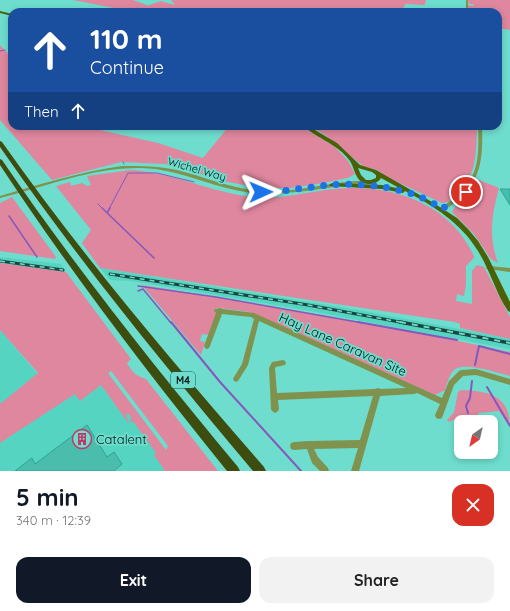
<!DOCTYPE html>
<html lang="en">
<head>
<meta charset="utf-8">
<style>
  body { margin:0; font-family:Quicksand,sans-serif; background:#f2f2f2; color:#222; height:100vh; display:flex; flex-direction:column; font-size:15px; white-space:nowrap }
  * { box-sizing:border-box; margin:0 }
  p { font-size:13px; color:#767676 }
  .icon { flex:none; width:22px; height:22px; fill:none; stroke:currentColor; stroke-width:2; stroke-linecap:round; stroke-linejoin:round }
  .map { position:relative; height:471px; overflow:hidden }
  .drawer { display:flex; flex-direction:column; background:#fff; flex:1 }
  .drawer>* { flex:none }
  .guide { position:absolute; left:8px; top:8px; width:494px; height:122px; border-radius:12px; box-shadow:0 2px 6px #0003; background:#1a4fa0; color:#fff; overflow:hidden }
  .needle { width:26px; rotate:214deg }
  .controls { position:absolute; left:454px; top:415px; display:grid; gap:8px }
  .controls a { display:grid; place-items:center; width:44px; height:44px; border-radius:8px; background:#fff; box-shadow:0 2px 6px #0003; font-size:20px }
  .pin { position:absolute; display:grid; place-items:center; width:34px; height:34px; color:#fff; margin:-17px; border:2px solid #fff; border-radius:50%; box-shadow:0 1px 4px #0007 }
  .me { position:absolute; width:44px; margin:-22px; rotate:89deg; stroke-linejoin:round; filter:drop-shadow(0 0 3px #0008) }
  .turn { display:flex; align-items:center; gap:14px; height:84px; padding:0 16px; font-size:18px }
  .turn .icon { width:52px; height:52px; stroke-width:2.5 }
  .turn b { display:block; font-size:28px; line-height:34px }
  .then { display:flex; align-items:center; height:38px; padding:0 16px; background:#0003; gap:8px; font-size:15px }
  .round { display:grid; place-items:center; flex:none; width:42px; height:42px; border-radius:12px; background:#f2f2f2 }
  .overview { display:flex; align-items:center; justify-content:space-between; height:68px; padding:0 16px }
  h1 { font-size:24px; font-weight:800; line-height:30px; color:#111827 }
  .button { display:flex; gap:8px; margin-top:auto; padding:8px 16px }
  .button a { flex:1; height:46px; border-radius:12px; background:#111827; color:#fff; font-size:16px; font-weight:800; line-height:46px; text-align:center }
  .button a+a { background:#f2f2f2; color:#222 }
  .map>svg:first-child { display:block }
  .built { fill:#56d4c2 }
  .green { fill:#de879f; fill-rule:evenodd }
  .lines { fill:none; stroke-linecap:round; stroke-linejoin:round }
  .stream-far2 { stroke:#8558bc; stroke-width:1 }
  .stream-far1 { stroke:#8558bc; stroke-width:1.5 }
  .stream { stroke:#8558bc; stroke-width:2 }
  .building { fill:#4bbdad; stroke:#2ba495 }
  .minor { fill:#7f934f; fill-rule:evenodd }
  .major { fill:#4c6005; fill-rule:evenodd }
  .highway { fill:#3d4c0f; fill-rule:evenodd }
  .rail-far1-casing { stroke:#1b463f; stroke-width:3 }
  .rail-casing { stroke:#1b463f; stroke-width:3.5 }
  .rail-far1 { stroke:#6eddcd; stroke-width:1.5; stroke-dasharray:5; stroke-linecap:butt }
  .rail { stroke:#6eddcd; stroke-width:2; stroke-dasharray:6; stroke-linecap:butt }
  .route { stroke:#1a73e8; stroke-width:7; stroke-dasharray:0 12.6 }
  .labels { text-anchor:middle; stroke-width:3.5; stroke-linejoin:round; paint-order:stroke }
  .shield { fill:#6eddcd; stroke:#22544c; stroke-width:1 }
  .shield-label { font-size:10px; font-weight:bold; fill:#021915 }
  .street-label { font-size:11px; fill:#021915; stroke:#6eddcd }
  .near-street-label { font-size:13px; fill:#021915; stroke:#6eddcd }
  .near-poi-label { font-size:13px; fill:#021915; stroke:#6eddcd; text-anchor:start }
</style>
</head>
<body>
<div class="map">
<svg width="510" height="471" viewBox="0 0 510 471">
  <rect width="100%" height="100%" fill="#6eddcd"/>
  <path class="built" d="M0 257 61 264 66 272 0 263Z
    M100 268 358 310 470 331 510 339V349L305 310 131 281 110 280Z
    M0 330 47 385 109 375 182 471H0Z"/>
  <path class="green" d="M73 0H133L147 5 146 6 161 1 175 5 171 0H426L425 5 405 4 402 12H103L114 8Z
    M468 0H510V30L498 28V12L471 10 467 8 468 5 473 6 474 4H469Z
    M0 45 12 58V126H97L100 130 158 143 203 158 229 126H301L335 147 348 161 355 174 348 178 323 183 290 188H260L223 181 166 164 121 162 52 180 0 120Z
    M309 126 477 127C476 152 477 175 458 194 453 199 448 203 442 203L391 179 377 170 363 166 325 135Z
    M131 170C173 173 211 192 252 197 280 200 306 192 334 189 390 183 449 202 474 256V258L466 266V285L464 296 457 294 456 301 472 304V271L477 265 484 267 510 317V339L460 328V324L455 322 100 268 82 243 91 230 56 186 70 182 71 186 82 183 87 186 91 185 87 176Z
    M479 180 499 188C492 214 488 236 498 263L491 259 474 234 452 212C453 207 474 189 479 180Z
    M12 197 56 257 55 259 0 251V203Z
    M0 263 66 272 131 359 127 363C132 372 136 376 146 379L218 471H165L154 455 156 453 133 421 130 423 131 417 128 413 126 415 129 424 101 385 80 401 75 394 0 443V404L38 373 0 330ZM111 371 168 446 166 450 108 373Z
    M142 285C265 305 388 325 510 352V376C499 373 462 361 454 370 449 375 447 384 445 390L435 395 249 312 220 308H216L215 312 217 314 209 335 202 334 200 341 205 342 201 355Z
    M461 390C488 391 510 395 510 427L499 411 478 413 480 422H461L457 418 449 422 447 420 454 412 458 392Z"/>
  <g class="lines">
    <path class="stream-far2" d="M0 51 5 50
      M123 162 124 164
      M98 204 103 209
      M109 209 128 173H157L194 182"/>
    <path class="stream-far1" d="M102 208 154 258
      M107 213 110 208
      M9 216 37 257
      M138 286 216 297 363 323
      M138 291 143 289 171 323"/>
    <path class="stream" d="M171 322 220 382 301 471
      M358 322 457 340
      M475 365 479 346 510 354
      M487 387 510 426
      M468 413 466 406 470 398 472 381"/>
  </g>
  <path class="building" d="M500 189H510V205Z
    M87 425 107 457 114 452 122 464 114 471H15L32 458 35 464Z"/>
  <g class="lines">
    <path class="minor" d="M466 0H468V12H466Z
      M478 126H482C483 156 482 181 456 202 452 205 446 210 440 210V208C476 185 480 167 478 126Z
      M122 166C141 166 159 166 177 170 209 178 239 192 272 191 281 191 291 190 300 189 312 187 361 178 369 182L367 183C327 186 286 198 246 192 211 187 179 169 142 168 93 167 47 186 0 198V196C41 184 80 172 122 166Z
      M489 266 510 268V272L487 269 486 268 487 267Z
      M220 308 223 309 254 313 442 398 449 381 459 371 461 370 476 369 510 379V385L476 375 463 376 454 385 442 418 439 419 436 418 435 415 440 404 417 393 414 394 380 396 359 471H351L358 448 314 449 318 457 328 468 329 471H320L312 463 307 449 294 450 291 449 290 446 291 443 294 442 309 441 360 440 373 396 278 400 279 409 278 411 275 413 272 411 271 409 269 368 272 362 283 360 285 361 286 363 285 365 276 367 275 368 277 393 375 389 378 388 381 389 406 388 259 321 248 365 238 381 236 382 234 381 233 379 234 377 242 364 254 319 251 317 222 314 210 346 209 348 207 349 205 348 204 346 216 313 214 311 215 309Z"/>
    <path class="major" d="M0 11 12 14V16L0 13Z
      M303 126H308L337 143 360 165 376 170 432 202 457 218 468 229 478 241 488 257 510 302V312L508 311 503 303C494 286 488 267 478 251 461 223 434 206 405 191L403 193 382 189 330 186 329 185 332 183 382 185 401 189 381 178C378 184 368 186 362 182 355 178 354 167 350 161 338 144 318 139 303 126ZM358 168 372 172 376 175V178L371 180H366L361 175Z"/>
    <path class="highway" d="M0 141 2 142C83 257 172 361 264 467L266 471H253C165 366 78 260 0 147Z
      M0 159 2 160C75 267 155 367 238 467L240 471H227C147 372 70 271 0 165Z"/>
    <g class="rail-far1-casing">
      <path id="rail-far1" d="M0 261 63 270
        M110 274 308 305 405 323"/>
    </g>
    <g class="rail-casing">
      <path id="rail" d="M400 322 510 343"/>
    </g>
    <use href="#rail-far1" class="rail-far1"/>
    <use href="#rail" class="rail"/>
  </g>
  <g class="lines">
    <path class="route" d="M261 192C284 192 307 187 330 185 365 182 414 188 442 209L466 192"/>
  </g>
  <defs>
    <g id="building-ring" transform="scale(1)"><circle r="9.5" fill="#6eddcd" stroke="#c3376a" stroke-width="1.5"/><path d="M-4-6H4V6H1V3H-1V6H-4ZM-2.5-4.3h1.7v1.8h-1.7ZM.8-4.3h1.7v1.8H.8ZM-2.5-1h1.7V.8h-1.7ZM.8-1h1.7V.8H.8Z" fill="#c3376a"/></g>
  </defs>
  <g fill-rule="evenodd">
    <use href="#building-ring" x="82" y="439"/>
  </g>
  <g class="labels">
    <rect class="shield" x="171" y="372" width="24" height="16" rx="3"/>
    <g class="shield-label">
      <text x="183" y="384">M4</text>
    </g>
    <g class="street-label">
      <text transform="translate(197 169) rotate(16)" y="4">Wichel Way</text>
    </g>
    <g class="near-street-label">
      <text transform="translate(343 344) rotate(24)" y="5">Hay Lane Caravan Site</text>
    </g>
    <g class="near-poi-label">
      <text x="96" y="444">Catalent</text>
    </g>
  </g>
</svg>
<div class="controls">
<a><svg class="needle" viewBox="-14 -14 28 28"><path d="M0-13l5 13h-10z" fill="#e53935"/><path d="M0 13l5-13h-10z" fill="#767676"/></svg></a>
</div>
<div class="pin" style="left:466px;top:192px;background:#d93025"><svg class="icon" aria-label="arrive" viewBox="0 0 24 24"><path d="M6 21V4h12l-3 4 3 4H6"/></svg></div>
<svg class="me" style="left:261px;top:192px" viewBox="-20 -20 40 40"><path d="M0-17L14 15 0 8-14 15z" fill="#1a73e8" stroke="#fff" stroke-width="4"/></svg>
<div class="guide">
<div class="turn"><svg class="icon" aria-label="ahead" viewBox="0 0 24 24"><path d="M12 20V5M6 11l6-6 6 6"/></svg><div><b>110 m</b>Continue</div></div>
<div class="then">Then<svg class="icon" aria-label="ahead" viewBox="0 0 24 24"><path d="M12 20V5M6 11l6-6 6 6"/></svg></div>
</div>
</div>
<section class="drawer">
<div class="overview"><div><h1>5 min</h1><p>340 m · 12:39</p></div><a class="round" style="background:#d93025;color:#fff"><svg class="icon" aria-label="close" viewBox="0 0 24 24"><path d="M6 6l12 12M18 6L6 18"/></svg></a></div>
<div class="button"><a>Exit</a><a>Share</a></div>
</section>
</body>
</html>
